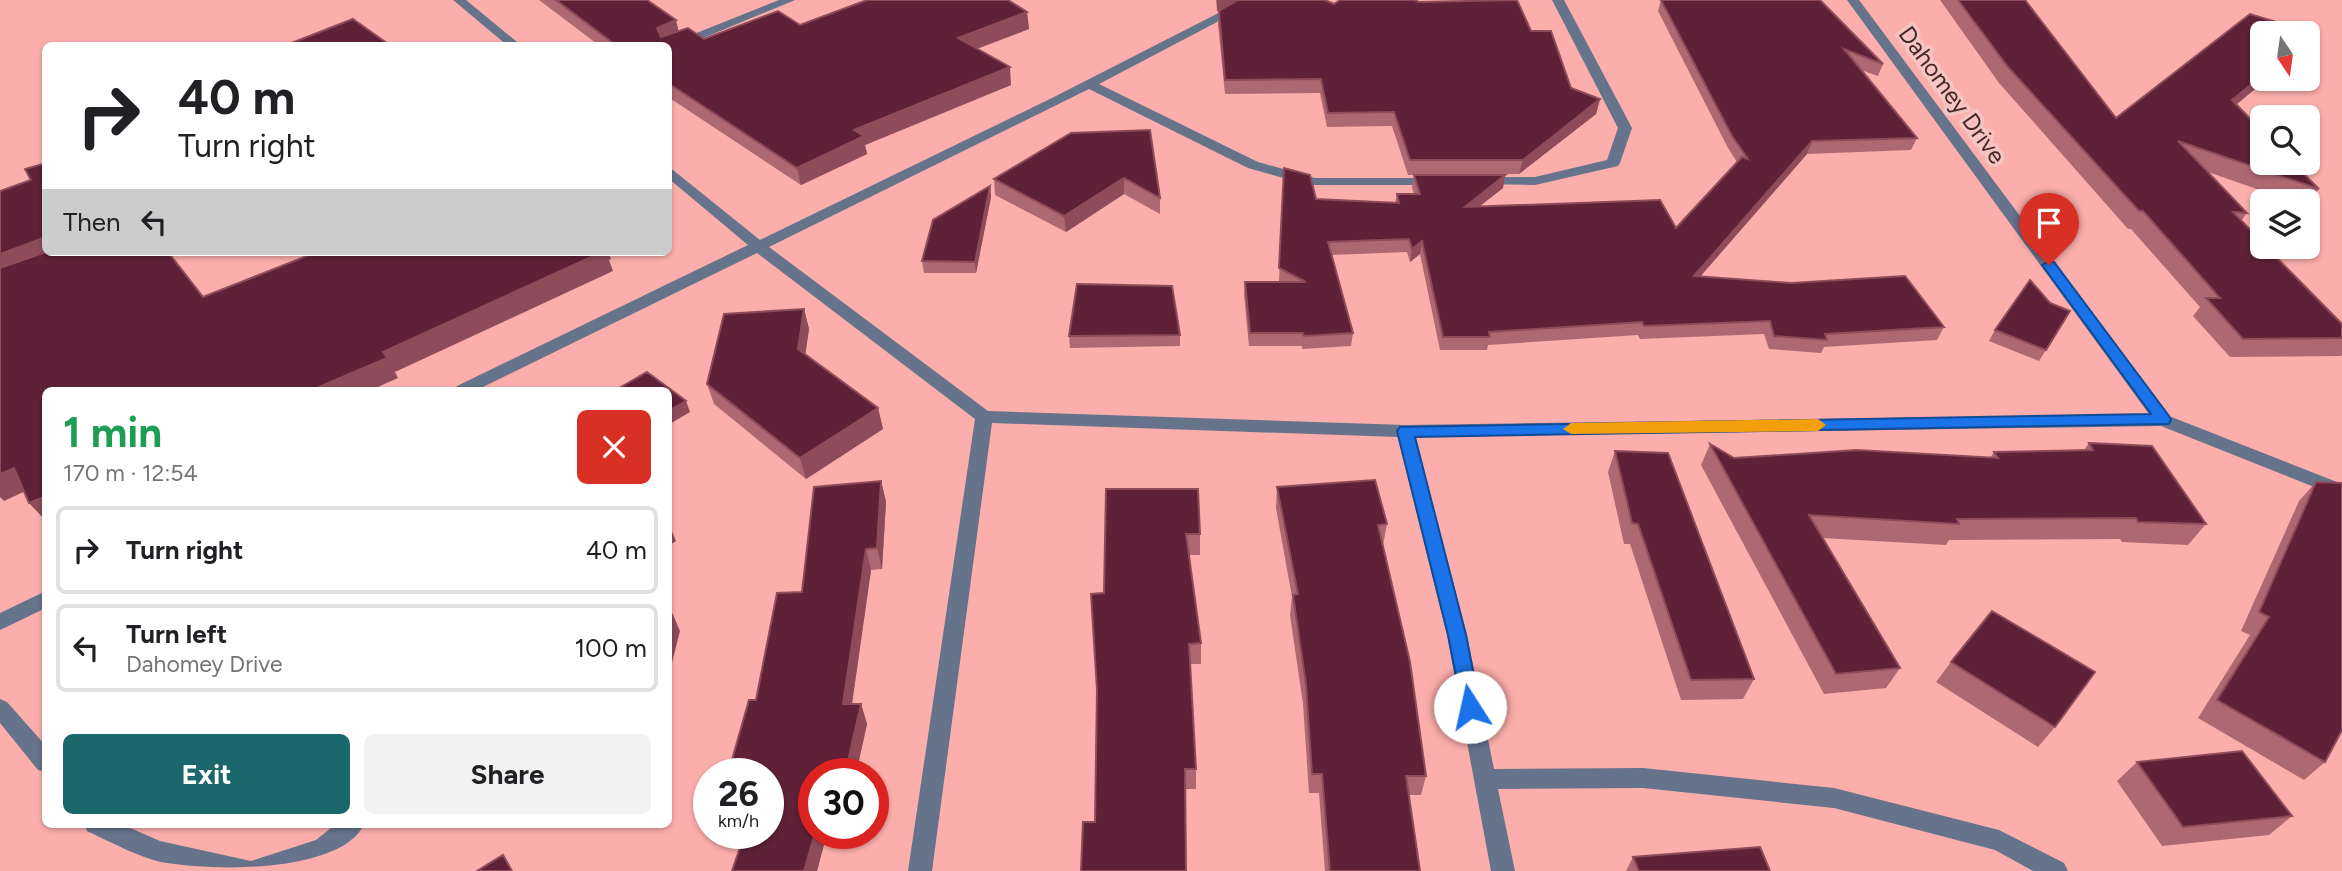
<!DOCTYPE html>
<html lang="en">
<head>
<meta charset="utf-8">
<style>
  body { margin:0; font-family:Figtree,sans-serif; background:#f2f2f2; color:#202124; height:100vh; display:flex; flex-direction:column; font-size:26px; white-space:nowrap }
  * { box-sizing:border-box; margin:0 }
  p { font-size:23px; color:#757577 }
  .icon { flex:none; width:38px; height:38px; fill:none; stroke:currentColor; stroke-width:2; stroke-linecap:round; stroke-linejoin:round }
  .map { position:relative; flex:1; overflow:hidden }
  .details { position:absolute; left:42px; top:387px; width:630px; height:441px; display:flex; flex-direction:column; background:#fff; border-radius:10px; box-shadow:0 2px 5px #0004 }
  .details>* { flex:none }
  .banner { position:absolute; left:42px; top:42px; width:630px; height:214px; border-radius:10px; box-shadow:0 2px 5px #0004; background:#fff; color:#202124; overflow:hidden }
  .needle { width:46px; rotate:167deg }
  .tools { position:absolute; left:2250px; top:21px; display:grid; gap:14px }
  .tools a { display:grid; place-items:center; width:70px; height:70px; border-radius:10px; background:#fff; box-shadow:0 2px 5px #0004; font-size:35px }
  .speed { position:absolute; left:693px; top:758px; display:flex; gap:14px; font-size:35px; font-weight:700; text-align:center }
  .speed>* { display:grid; place-content:center; width:91px; height:91px; border-radius:50%; background:#fff; box-shadow:0 2px 5px #0004; line-height:1 }
  .speed small { font-size:18px; font-weight:400 }
  .speed .limit { border:10px solid #d22; background:#fff; color:#111 }
  .pin { position:absolute; display:grid; place-items:center; width:60px; height:60px; color:#fff; margin:-72px -30px; border-radius:50% 50% 50% 0; rotate:-45deg; box-shadow:0 0 7px #0007 }
  .pin .icon { rotate:45deg }
  .me { position:absolute; width:77px; margin:-38px; rotate:350deg; stroke-linejoin:round; filter:drop-shadow(0 0 5px #0008) }
  .turn { display:flex; align-items:center; gap:24px; height:147px; padding:0 21px; font-size:32px }
  .turn .icon { width:91px; height:91px; stroke-width:2.5 }
  .turn b { display:block; font-size:49px; line-height:60px }
  .then { display:flex; align-items:center; height:66px; padding:0 21px; background:#0003; gap:14px; font-size:26px }
  .round { display:grid; place-items:center; flex:none; width:74px; height:74px; border-radius:10px; background:#f2f2f2 }
  .overview { display:flex; align-items:center; justify-content:space-between; height:119px; padding:0 21px }
  h1 { font-size:42px; font-weight:700; line-height:52px; color:#1e9e55 }
  .primary-button { display:flex; gap:14px; margin-top:auto; padding:14px 21px }
  .primary-button a { flex:1; height:80px; border-radius:10px; background:#1a676c; color:#fff; font-size:28px; font-weight:700; line-height:80px; text-align:center }
  .primary-button a+a { background:#f2f2f2; color:#202124 }
  ul { padding:0; list-style:none }
  li { display:flex; align-items:center; gap:21px; height:88px; margin:0 14px 10px; padding:0 7px; border:4px solid #e0e0e0; border-radius:10px }
  li div { flex:1 }
  li b { display:block; font-size:26px }
  li em { font-style:normal }
  .map>svg:first-child { display:block }
  .lines { fill:none; stroke-linecap:round; stroke-linejoin:round }
  .minor { fill:#65738b; fill-rule:evenodd }
  .wall { fill:#ae6872 }
  .shaded-wall { fill:#8e4b5a }
  .building { fill:#5f2137; stroke:#8e4b5a; stroke-width:2 }
  .route { fill:#1a73e8; stroke:#114b97; stroke-width:2 }
  .slow { fill:#f59e0b }
  .labels { text-anchor:middle; stroke-width:7; stroke-linejoin:round; paint-order:stroke }
  .street-label { font-size:24px; fill:#462827; stroke:#f5c5c3 }
</style>
</head>
<body>
<div class="map">
<svg width="2342" height="871" viewBox="0 0 2342 871">
  <rect width="100%" height="100%" fill="#fcaeac"/>
  <g class="lines">
    <path class="minor" d="M453 0H466L522 46H508Z
      M779 0H795L672 51 668 52V46H664Z
      M1244 0H1259L1099 84 1258 162 1315 178H1436L1443 182 1441 185H1309L1248 168 1089 89 769 247 988 411 1405 425 2149 414 1847 0H1859L2169 416 2342 484V498L2161 426 1415 437 1467 635 1494 769 1643 768 1834 788 1999 830 2064 863 2068 871H2033L1995 850 1834 808 1643 788 1498 789 1515 871H1491L1447 635 1398 437 992 423 932 871H908L975 419 757 253 477 390H455L457 386 748 245 668 178V166L760 240 1052 98Z
      M1552 0H1564L1632 128 1620 163 1618 166 1535 185 1477 184V178L1482 177H1535L1607 160 1618 128Z
      M46 591V608L0 630V613Z
      M0 699 7 702 46 746V772L38 770 0 723Z
      M84 824H121L160 841 251 861 316 840 336 824H364C360 833 354 838 346 844 302 871 216 871 161 862 136 856 111 842 87 831Z"/>
  </g>
  <path class="wall" d="M539 0H647L679 31 704 39 800 25 1027 12 1029 29 977 49 1011 85 865 145 867 154 801 185 668 97V46H600Z
    M1216 0H1325L1334 4 1531 31 1571 88 1600 99 1596 114 1519 174 1408 175 1392 126 1327 127 1320 93 1225 94 1218 24 1219 11 1234 3 1217 11Z
    M1661 0H1820L1883 64 1878 76 1861 70 1917 138 1911 150 1807 154 1700 277 1944 327 1937 340 1824 347 1821 353 1769 349 1764 334 1640 339 1638 335 1488 345 1487 350H1440L1420 254 1410 262 1407 252 1332 255 1353 333 1351 346 1302 349V346H1249L1244 295 1245 282H1281L1279 281 1284 168 1316 199 1395 203 1397 194H1414L1412 188 1414 175H1505L1503 188 1480 206 1676 228 1737 162 1728 148 1658 11Z
    M1940 0H2025L2116 118 2263 79H2267L2236 105 2319 189 2308 204V201H2291L2208 172 2247 213 2241 221 2342 324V355L2341 356 2230 357 2193 316 2200 307 2131 229H2128L1999 83Z
    M1071 133 1160 198V214L1124 194 1066 232 995 195 994 179Z
    M990 186 991 197 976 273H924L922 261Z
    M2050 303 2070 311 2039 361 1989 341 1995 330Z
    M804 309 809 329 805 355 878 408 883 429 806 479 714 404 707 384Z
    M1180 335V346L1070 348 1069 336Z
    M2089 443 2206 524 2188 545 2122 542 2120 539 1949 540 1946 545 1822 538 1900 668 1886 688 1824 694 1701 465 1710 444 1734 458H1990L1994 452 2084 450Z
    M1615 451 1754 679 1743 699 1681 700 1630 544H1624L1608 472Z
    M881 481 886 502 882 569 871 570 852 704H861L867 724 856 774H814L827 833 817 871H732L768 833 756 700 802 592Z
    M2316 482 2325 762 2304 780 2198 718 2250 635 2241 631 2299 501Z
    M1277 487 1387 524 1383 545 1426 776 1421 795H1409L1420 871H1325L1319 793H1309L1303 704 1290 615 1292 597 1276 508Z
    M1106 489 1200 534V555H1189L1201 643V664H1190L1196 769V789H1185L1095 822 1104 593Z
    M1951 662 2055 727 2038 747 1936 682Z
    M2137 762 2292 816 2269 835 2162 846 2117 781Z
    M1633 857 1770 871H1626Z"/>
  <path class="shaded-wall" d="M1217 0H1239L1217 11Z
    M1027 12 1029 29 960 55 958 38Z
    M676 20 680 37 662 45 657 28Z
    M1010 67 1011 85 865 145 867 154 801 185 797 168 854 130Z
    M2263 75V79H2267L2221 117 2232 100Z
    M1600 99 1596 114 1519 174 1523 160Z
    M1812 141 1807 154 1689 289 1694 276Z
    M1505 175 1503 188 1463 219 1465 207Z
    M1124 178V194L1066 232 1064 216Z
    M990 186 991 197 976 273 975 262Z
    M46 237V252L0 279V254Z
    M1422 241 1420 254 1410 262 1412 249Z
    M599 252H608L611 259 609 260 613 271 395 372 398 378 371 390H312L383 352Z
    M804 309 809 329 803 370 798 349Z
    M686 401 690 412 668 425V411Z
    M878 408 883 429 806 479 800 458Z
    M14 468 32 488 4 501 0 497V474Z
    M881 481 886 502 882 569 877 548Z
    M46 496V521L29 503Z
    M668 522 676 541 668 546Z
    M866 549 871 570 849 724 843 704Z
    M671 610 680 631 668 678V621Z
    M861 704 867 724 856 774H845Z
    M815 833H827L817 871H804Z"/>
  <path class="building" d="M556 0H647L676 20 657 28 661 37 688 28 704 39 778 11 800 25 867 0H1008L1027 12 958 38 1010 67 854 130 864 136 797 168 668 83V46H617Z
    M1238 0H1325L1334 4 1340 0H1414L1419 2 1517 0 1531 31H1551L1571 88 1600 99 1523 160H1410L1394 112 1328 113 1321 79 1225 80 1219 11Z
    M1661 0H1820L1883 64 1844 49 1917 138 1812 141 1694 276 1791 283 1905 276 1944 327 1825 334 1827 340 1774 336 1770 321 1644 326 1642 322 1489 332 1490 337H1443L1422 241 1412 249 1409 239 1328 242 1353 333 1304 336 1303 333H1250L1245 282H1306L1279 268 1284 168 1310 175 1316 199 1399 203 1397 194H1420L1414 175H1505L1465 207 1660 200 1676 228 1742 157 1748 159 1732 136Z
    M1958 0H2025L2116 118 2250 14 2312 33 2308 36V33H2263V75L2232 100 2263 132V163H2293L2319 189 2178 141 2247 213 2233 212 2263 243V247H2266L2342 324V338L2243 339 2206 298H2220L2143 211H2139L2008 67Z
    M353 19 391 46H284Z
    M1150 130 1160 198 1124 178 1064 216 994 179 1071 133Z
    M46 163V237L0 254V191L31 180 25 169Z
    M990 186 975 262 922 261 933 220Z
    M46 252H168L203 297 317 252H602L383 352 387 358 312 390H46V496L29 503 14 468 0 474V268Z
    M2030 280 2050 303 2070 311 2046 350 1995 330Z
    M1077 284 1172 286 1180 335 1069 336Z
    M804 309 798 349 878 408 800 458 707 384 724 314Z
    M647 372 686 401 668 411V390H616Z
    M2089 443 2152 446 2206 524 2138 522 2136 518 1957 519 1959 524 1809 515 1900 668 1836 674 1710 444 1734 458 1857 450 1998 458 1994 452 2093 450Z
    M1615 451 1668 453 1754 679 1691 680 1638 524 1632 523Z
    M1375 480 1387 524 1378 525 1410 662 1426 776H1406L1420 871H1330L1322 774H1312L1306 684 1293 595 1298 594 1277 487Z
    M881 481 877 548 866 549 843 704H861L845 774H814V833H815L804 871H732L745 833H768V774H728L749 700H756L777 593 802 592 814 487Z
    M2316 482 2342 483V730L2325 762 2217 700 2269 617 2259 612Z
    M1106 489H1198L1200 534H1186L1201 643 1189 644 1196 769H1185L1186 871H1081L1083 822H1095L1097 690 1091 594 1104 593Z
    M668 610H671L668 621Z
    M1992 611 2095 672 2055 727 1951 662Z
    M2242 751 2292 816 2183 827 2137 762Z
    M1760 847 1770 871H1639L1633 857Z
    M503 855 512 871H477Z"/>
  <path class="route" d="M2049 261 2054 262 2169 416 2171 420 2169 424 1415 437 1466 635 1480 707 1477 712 1470 715 1463 712 1448 635 1397 431 1400 427 2151 414 2042 265Z"/>
  <path class="slow" d="M1818 419 1826 425 1818 431 1571 434 1563 429 1571 423Z"/>
  <g class="labels">
    <g class="street-label">
      <text transform="translate(1952 95) rotate(54)" y="8">Dahomey Drive</text>
    </g>
  </g>
</svg>
<div class="tools">
<a><svg class="needle" viewBox="-14 -14 28 28"><path d="M0-13l5 13h-10z" fill="#e53935"/><path d="M0 13l5-13h-10z" fill="#757577"/></svg></a>
<a><svg class="icon" aria-label="search" viewBox="0 0 24 24"><circle cx="10" cy="10" r="6"/><path d="M15 15l6 6"/></svg></a>
<a><svg class="icon" aria-label="layers" viewBox="0 0 24 24"><path d="M12 4l9 5-9 5-9-5zM3 14l9 5 9-5"/></svg></a>
</div>
<div class="speed"><div>26<small>km/h</small></div><div class="limit">30</div></div>
<div class="pin" style="left:2049px;top:265px;background:#d93025"><svg class="icon" aria-label="arrive" viewBox="0 0 24 24"><path d="M6 21V4h12l-3 4 3 4H6"/></svg></div>
<svg class="me" style="left:1470px;top:707px" viewBox="-20 -20 40 40"><circle r="19" fill="#fff"/><path d="M0-13L10 11 0 6-10 11z" fill="#1a73e8"/></svg>
<div class="banner">
<div class="turn"><svg class="icon" aria-label="right" viewBox="0 0 24 24"><path d="M7 20v-9h11M14 6l5 5-5 5"/></svg><div><b>40 m</b>Turn right</div></div>
<div class="then">Then<svg class="icon" aria-label="left" viewBox="0 0 24 24"><path d="M17 20v-9H6M10 6l-5 5 5 5"/></svg></div>
</div>
<section class="details">
<div class="overview"><div><h1>1 min</h1><p>170 m · 12:54</p></div><a class="round" style="background:#d93025;color:#fff"><svg class="icon" aria-label="close" viewBox="0 0 24 24"><path d="M6 6l12 12M18 6L6 18"/></svg></a></div>
<ul>
<li><svg class="icon" aria-label="right" viewBox="0 0 24 24"><path d="M7 20v-9h11M14 6l5 5-5 5"/></svg><div><b>Turn right</b></div><em>40 m</em></li>
<li><svg class="icon" aria-label="left" viewBox="0 0 24 24"><path d="M17 20v-9H6M10 6l-5 5 5 5"/></svg><div><b>Turn left</b><p>Dahomey Drive</p></div><em>100 m</em></li>
</ul>
<div class="primary-button"><a>Exit</a><a>Share</a></div>
</section>
</div>
</body>
</html>
